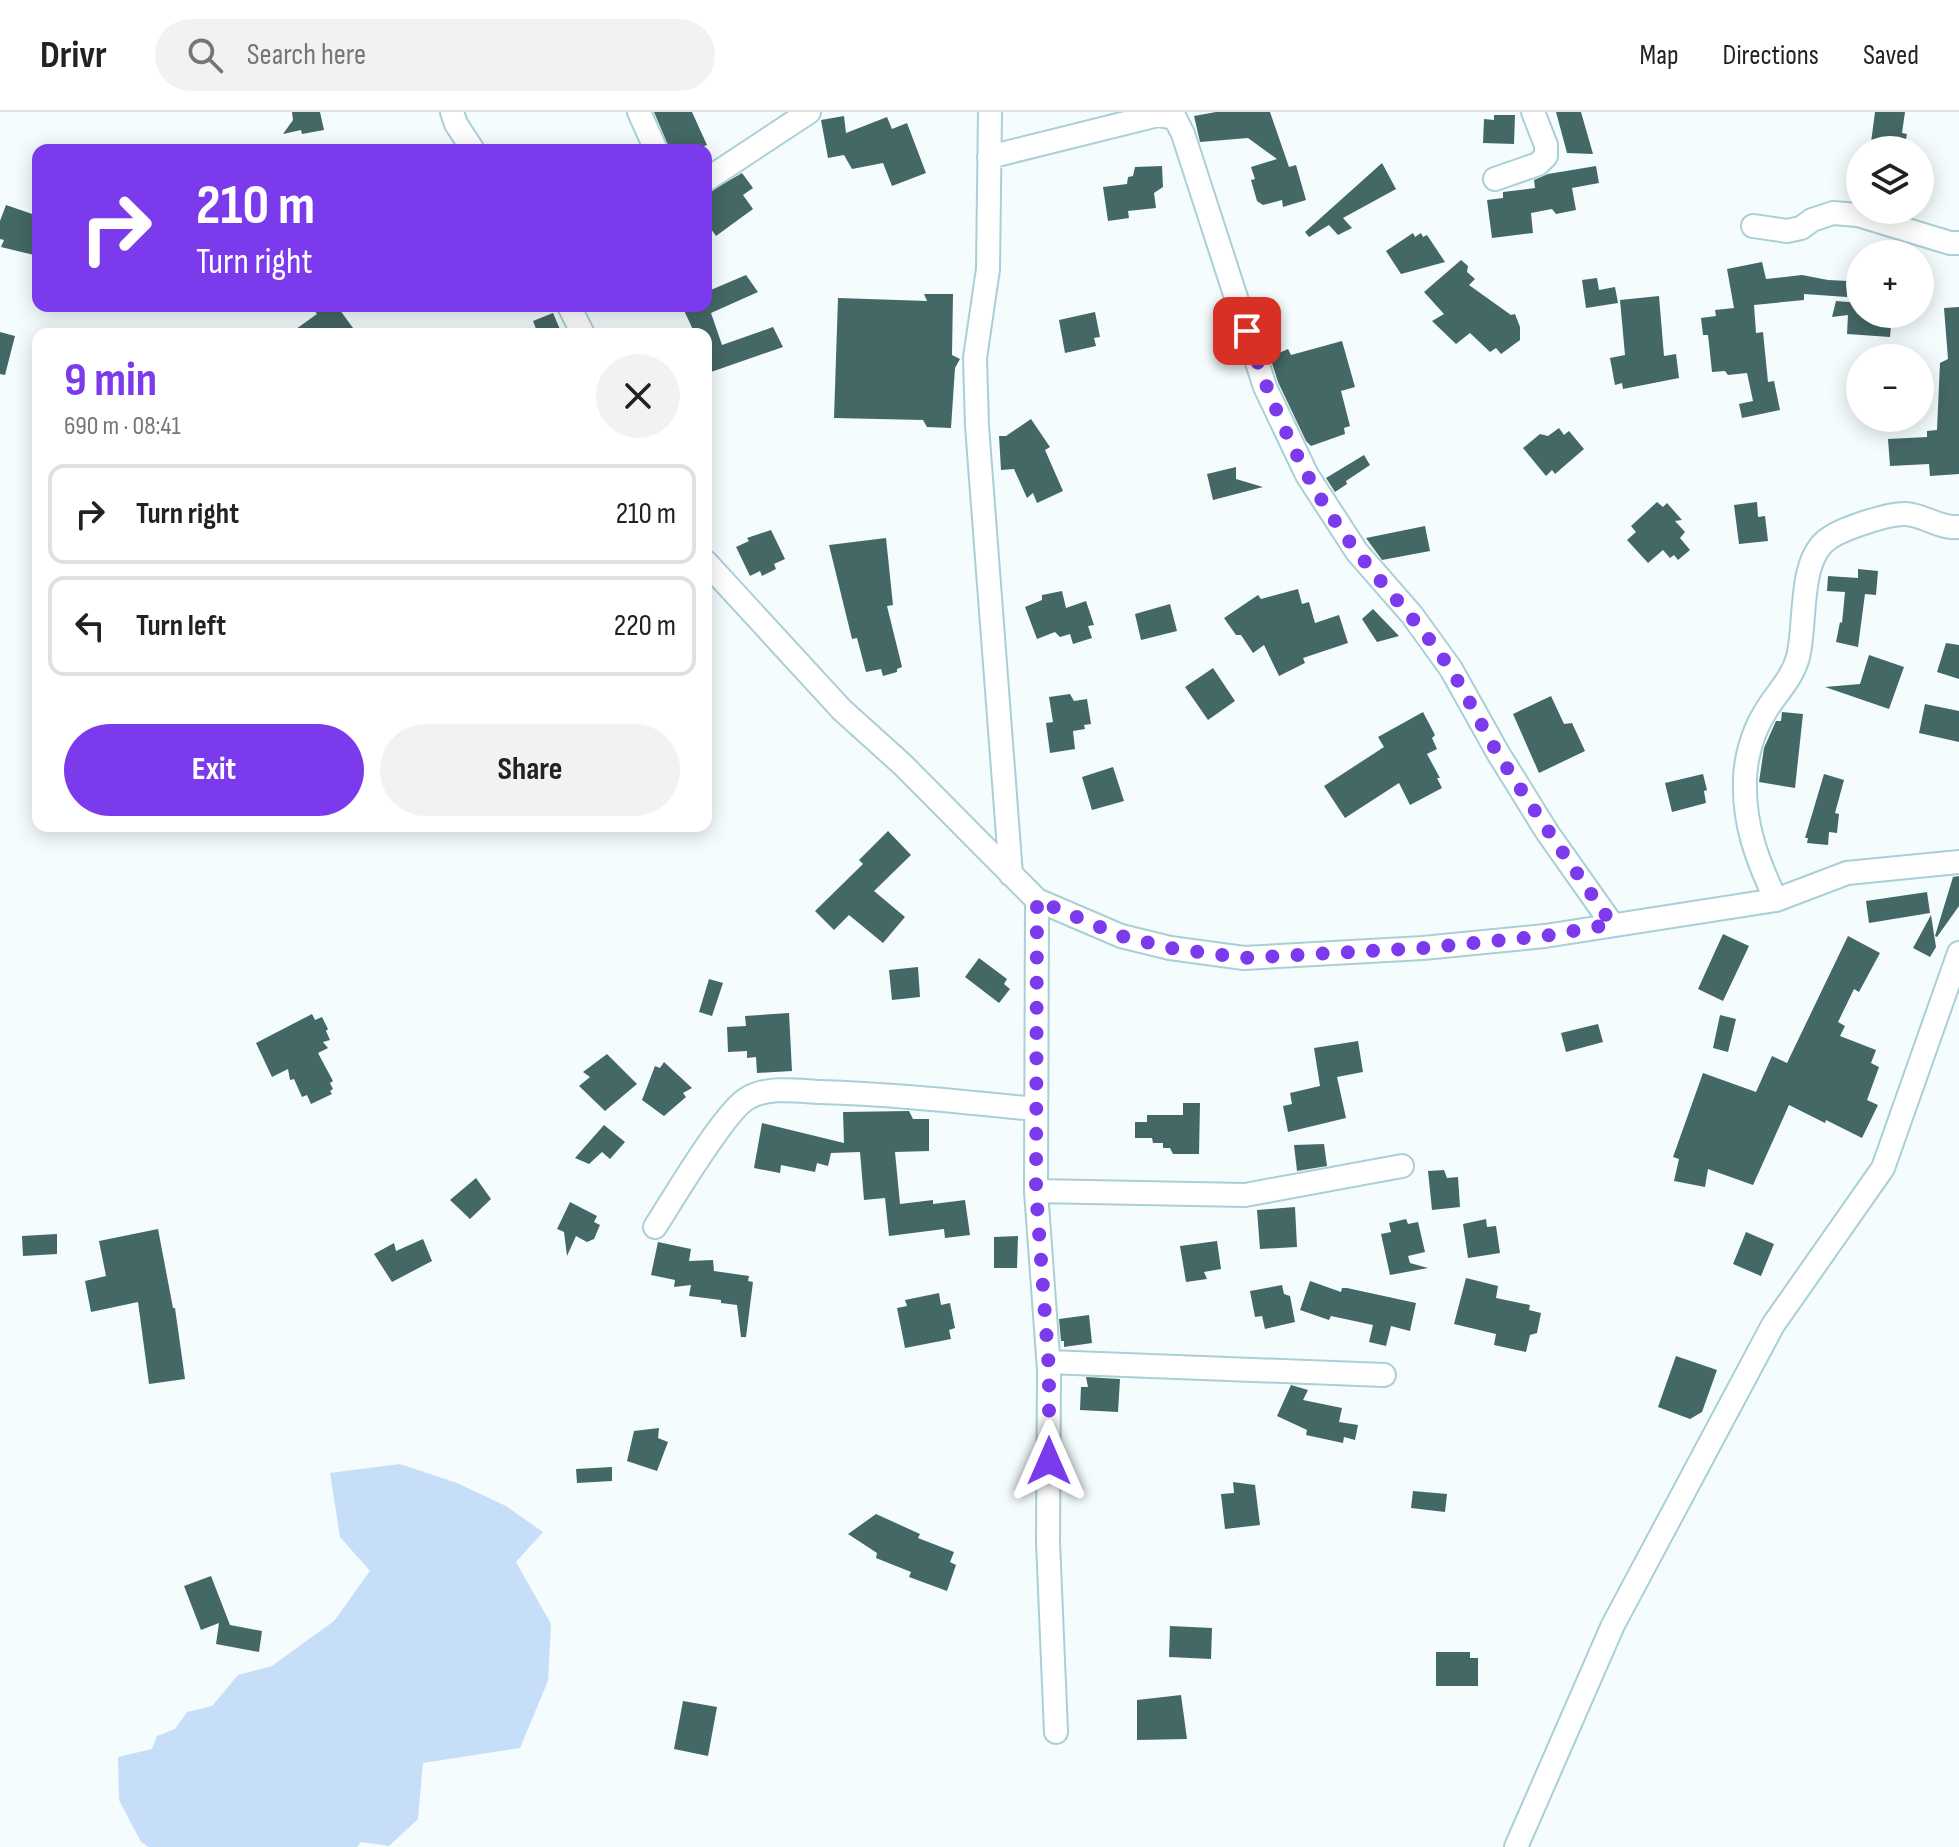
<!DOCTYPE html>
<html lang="en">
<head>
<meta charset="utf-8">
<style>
  body { margin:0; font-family:"Sofia Sans Condensed",sans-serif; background:#f2f2f2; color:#222; height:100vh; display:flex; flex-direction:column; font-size:30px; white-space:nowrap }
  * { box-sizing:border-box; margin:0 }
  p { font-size:26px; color:#767676 }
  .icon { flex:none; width:44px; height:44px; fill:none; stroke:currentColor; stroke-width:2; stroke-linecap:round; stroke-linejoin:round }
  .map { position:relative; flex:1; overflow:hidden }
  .panel { position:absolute; left:32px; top:216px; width:680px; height:504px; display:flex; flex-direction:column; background:#fff; border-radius:16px; box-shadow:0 4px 20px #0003 }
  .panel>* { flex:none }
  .hud { position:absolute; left:32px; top:32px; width:680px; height:168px; border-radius:16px; box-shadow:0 4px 20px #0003; background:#7c3aed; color:#fff; overflow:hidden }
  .fabs { position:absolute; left:1846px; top:24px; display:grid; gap:16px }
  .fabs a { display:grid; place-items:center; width:88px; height:88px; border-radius:50%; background:#fff; box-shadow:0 4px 20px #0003; font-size:40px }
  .pin { position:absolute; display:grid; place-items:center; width:68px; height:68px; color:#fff; margin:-34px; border-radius:16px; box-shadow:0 4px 12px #0006 }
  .me { position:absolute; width:88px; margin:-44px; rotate:0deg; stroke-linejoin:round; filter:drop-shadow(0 0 6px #0008) }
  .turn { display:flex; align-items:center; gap:28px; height:168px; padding:0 32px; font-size:36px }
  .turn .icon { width:104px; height:104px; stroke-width:2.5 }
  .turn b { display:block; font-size:56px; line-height:68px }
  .round { display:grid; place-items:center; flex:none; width:84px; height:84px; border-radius:42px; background:#f2f2f2 }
  .headline { display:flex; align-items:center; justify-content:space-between; height:136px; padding:0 32px }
  h1 { font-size:48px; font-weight:700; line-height:60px; color:#7c3aed }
  .button { display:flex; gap:16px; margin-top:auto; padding:16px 32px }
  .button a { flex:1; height:92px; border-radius:48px; background:#7c3aed; color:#fff; font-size:32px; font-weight:700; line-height:92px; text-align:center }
  .button a+a { background:#f2f2f2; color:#222 }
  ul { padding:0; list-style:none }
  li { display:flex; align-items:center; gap:24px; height:100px; margin:0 16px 12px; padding:0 16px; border:4px solid #e0e0e0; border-radius:16px }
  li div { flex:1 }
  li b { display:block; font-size:30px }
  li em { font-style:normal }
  header { display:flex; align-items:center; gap:48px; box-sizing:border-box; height:112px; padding:0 40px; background:#fff; border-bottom:2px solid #e0e0e0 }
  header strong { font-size:38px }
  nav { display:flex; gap:44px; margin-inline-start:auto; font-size:28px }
  .search { width:560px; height:72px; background:#f2f2f2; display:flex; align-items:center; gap:20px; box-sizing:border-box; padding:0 28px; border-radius:44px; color:#767676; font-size:30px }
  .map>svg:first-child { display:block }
  .water { fill:#c6def7 }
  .building { fill:#446866 }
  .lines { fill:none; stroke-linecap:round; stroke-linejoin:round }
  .minor-casing { stroke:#a9cfd7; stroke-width:26 }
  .minor { stroke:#fff; stroke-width:22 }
  .route { stroke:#7c3aed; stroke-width:14; stroke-dasharray:0 25.2 }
</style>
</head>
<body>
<header>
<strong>Drivr</strong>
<div class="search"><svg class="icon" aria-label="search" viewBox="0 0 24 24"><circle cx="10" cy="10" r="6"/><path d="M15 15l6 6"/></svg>Search here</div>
<nav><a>Map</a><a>Directions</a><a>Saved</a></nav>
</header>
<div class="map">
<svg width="1959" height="1735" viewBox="0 0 1959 1735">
  <rect width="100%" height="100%" fill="#f4fcfe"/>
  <path class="water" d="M400 1352 457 1371 506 1394 543 1420 516 1450 551 1512 548 1569 520 1636 423 1651 418 1707 389 1734 361 1730 357 1735H149L141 1730 119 1688 118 1645 152 1637 157 1624 175 1617 187 1600 212 1594 238 1563 272 1554 334 1509 370 1459 340 1425 330 1361Z"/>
  <path class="building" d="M292 0H320L324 18 302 22 301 18 283 22 293 8Z
    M654 0H692L707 33 696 38H670Z
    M1216 0H1270L1289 55 1296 53 1306 88 1283 95 1282 88 1263 93 1257 89 1251 68 1255 67 1251 55 1277 47 1248 26 1200 30 1194 4Z
    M1556 0H1581L1593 42 1567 41Z
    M1875 0H1905L1902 21 1907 22 1904 38H1870Z
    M1494 3H1515L1514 32 1483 31 1484 7 1494 8Z
    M844 4 846 21 887 5 892 17 907 11 926 61 892 74 883 51 852 57 844 43 828 46 821 8Z
    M1382 51 1396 77 1343 106 1352 116 1338 123 1329 113 1309 125 1305 120Z
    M1162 54 1163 75 1154 81 1156 96 1128 99 1129 106 1108 109 1103 75 1127 72 1128 65 1133 64 1135 55Z
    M1596 54 1599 71 1572 76 1576 98 1556 102 1552 97 1531 101 1533 121 1492 126 1487 88 1503 86V80L1535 76 1534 68 1548 62Z
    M742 61 753 76 743 83 753 97 716 124 706 110V82Z
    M6 93 38 104V144L1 135 4 128 0 127V109Z
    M1413 121 1415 125 1421 121 1423 125 1427 123 1445 150 1401 162 1386 139Z
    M1461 148 1468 154 1467 160 1475 167 1469 173 1511 203 1515 202 1520 215V228L1501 242 1496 236 1490 240 1470 221 1456 232 1432 209 1444 202 1424 180Z
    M1762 150 1766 167 1802 163 1828 168 1848 169 1847 185 1804 182V188L1754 193 1756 221 1763 220 1768 270 1774 269 1780 298 1742 306 1739 292 1753 289 1747 261 1728 263 1725 259 1712 260 1708 223H1703L1701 206 1716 204 1715 198 1734 196 1727 157Z
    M746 163 758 180 711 201 722 233 773 215 783 235 711 260 706 248V222H695L682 194H706V180Z
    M1597 166 1599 178 1615 175 1618 191 1586 196 1582 168Z
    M924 182H953L952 243 960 247 955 256 951 316 927 315 923 308 834 306 838 186 927 189Z
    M1659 184 1664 244 1676 242 1679 266 1623 277 1622 271 1615 273 1610 246 1625 243 1620 188Z
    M1836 189 1860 191V201L1855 202H1892L1890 225 1847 222 1848 203 1832 205Z
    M311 194H337L353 216 345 222H289L317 202Z
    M1959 195V362L1930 364 1929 352 1890 354 1888 327 1927 325V319L1937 318 1940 251 1948 247 1944 196Z
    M1095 200 1100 225 1094 226 1096 234 1065 241 1059 208Z
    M553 201 562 222H538L533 209Z
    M0 220 15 224 5 263 0 262Z
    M1342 229 1355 275 1341 279 1350 314 1344 316 1345 322 1311 334 1306 329 1278 270 1270 245 1288 237 1291 243Z
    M1031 307 1050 335 1045 338 1063 379 1037 391 1033 381 1027 386 1014 357 1001 358 999 324H1006Z
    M1559 316 1564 323 1569 319 1584 337 1555 362 1552 358 1546 364 1523 336 1540 322 1548 324Z
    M1364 343 1370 353 1346 369 1347 372 1335 380 1326 366Z
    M1236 355V367L1263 375 1213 388 1207 362Z
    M1657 390 1663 395 1667 391 1682 408 1675 409 1685 420 1680 426 1690 438 1678 448 1674 443 1670 446 1663 438 1648 451 1627 428 1636 420 1631 414Z
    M1757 390 1758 405 1765 404 1768 429 1739 432 1734 393Z
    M1425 414 1430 439 1382 448 1366 426Z
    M771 418 785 447 774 452 776 457 762 464 760 459 750 464 736 435 749 429 747 426Z
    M886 426 893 493 887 494 902 555 897 557V560L883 564 881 557 866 560 857 526 852 527 829 433Z
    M1858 457 1878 459 1876 483 1865 482 1858 535 1836 530 1840 510 1842 511 1845 480 1827 479 1828 464 1858 466Z
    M1298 477 1302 492 1309 490 1315 511 1339 503 1348 531 1303 546 1305 551 1279 564 1264 533 1253 541 1241 523H1236L1224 506 1258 483 1261 487Z
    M1062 479 1066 496 1086 489 1094 513 1088 514 1092 526 1073 532 1070 522 1060 525 1055 520 1037 527 1025 495 1042 488V483Z
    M1170 492 1177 519 1141 528 1135 502Z
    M1373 497 1399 524 1377 530 1362 507Z
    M1946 531 1959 533V567L1937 560Z
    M1869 543 1904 555 1889 597 1825 575 1860 572Z
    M1213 556 1235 589 1208 608 1185 575Z
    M1070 582 1074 589 1087 587 1091 612 1084 613 1085 617 1073 619 1075 637 1050 641 1046 611 1053 610 1049 585Z
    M1551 584 1564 612 1572 611 1585 639 1539 661 1513 602Z
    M1925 592 1959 599V630L1919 621Z
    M1423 600 1435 623 1432 626 1437 637 1427 642 1440 666H1437L1442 676 1410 693 1399 671 1345 706 1324 674 1384 635 1378 625Z
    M1782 600 1803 602 1795 676 1759 670 1764 636 1776 609H1781Z
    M1113 655 1124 689 1092 698 1082 665Z
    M1703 662 1707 678 1704 679 1706 691 1672 700 1665 671Z
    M1824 662 1844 668 1835 701 1839 702 1837 721 1829 720 1828 733 1807 731 1808 726H1805Z
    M888 719 911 743 874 779 905 805 883 831 849 803 834 818 815 799 863 752 859 748Z
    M1959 764V794L1937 825 1935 824 1953 765Z
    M1927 780 1930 801 1869 811 1866 789Z
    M1931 803 1936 835 1930 845 1913 836Z
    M1723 822 1749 834 1723 889 1698 877Z
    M1848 824 1880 841 1859 880 1854 877 1838 910 1845 914 1840 924 1876 938 1871 951 1879 955 1867 988 1878 993 1862 1026 1826 1008 1825 1011 1789 993 1753 1073 1708 1057 1705 1075 1674 1069 1679 1047 1673 1045 1703 961 1756 980 1772 944 1787 951Z
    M979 846 1007 867 1004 872 1010 877 999 891 965 865Z
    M918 855 920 885 892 888 889 858Z
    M709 867 723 871 712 904 699 900Z
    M789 901 792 959 757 961 756 945 747 946V939L728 940 727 915 746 914 745 904Z
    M312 902 315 908 322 905 328 917 326 919 330 928 323 930 328 936 318 941 333 969 330 971 333 977 330 979 332 982 311 992 307 983 302 985 294 967 290 968 288 957 272 965 256 931Z
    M1720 903 1736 907 1728 940 1713 936Z
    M1598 912 1603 930 1566 940 1561 921Z
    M1358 929 1363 960 1337 965 1346 1006 1288 1020 1283 994 1292 992 1290 981 1320 974 1314 936Z
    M607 942 637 972 605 999 579 974 590 965 583 960Z
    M664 950 692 976 683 981 686 985 664 1004 642 988 655 954 660 956Z
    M1183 991H1200L1199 1042H1173L1170 1036H1163V1031H1153L1152 1026H1135V1010H1147V1003H1183Z
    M909 999 913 1007H929V1039L895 1040 900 1092 933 1088V1092L965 1088 970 1123 945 1126 944 1117 889 1124 885 1086 864 1088 860 1040 831 1041 828 1054 817 1051 815 1060 781 1053 780 1061 754 1056 762 1011 844 1031 843 1000Z
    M604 1013 625 1030 610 1047 602 1040 589 1052 575 1046Z
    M1324 1032 1327 1054 1297 1059 1294 1033Z
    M1444 1058 1447 1066 1458 1065 1460 1095 1432 1098 1428 1059Z
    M476 1066 491 1087 470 1107 450 1088Z
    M570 1090 597 1104 594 1110 600 1113 594 1127 587 1130 576 1124 567 1144 564 1120 557 1117Z
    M1295 1095 1297 1135 1260 1137 1257 1098Z
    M1406 1107 1408 1112 1418 1110 1425 1140 1408 1144 1410 1151 1428 1156 1390 1163 1381 1122 1391 1120 1389 1111Z
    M1486 1107 1487 1115 1496 1114 1500 1141 1468 1146 1463 1112Z
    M158 1117 173 1196H175L185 1267 149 1272 138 1190 91 1200 85 1169 106 1164 99 1129Z
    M1746 1120 1774 1132 1761 1164 1733 1152Z
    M57 1122V1142L23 1144 22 1124Z
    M1018 1124 1017 1156H994V1125Z
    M423 1127 432 1149 392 1170 374 1142 394 1131 396 1139Z
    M1217 1129 1221 1157 1204 1160 1207 1167 1186 1170 1180 1134Z
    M658 1130 691 1137 689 1149 713 1148 714 1159 749 1164 748 1169 753 1170 746 1225H741L737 1193 721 1191V1188L689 1184 691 1173 674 1175 675 1168 651 1163Z
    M1466 1166 1498 1174 1496 1186 1530 1193 1529 1198 1541 1201 1537 1221 1530 1223 1526 1240 1494 1233 1496 1222 1454 1212Z
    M1310 1169 1341 1180 1342 1176H1347L1416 1191 1410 1219 1391 1214 1386 1234 1369 1230 1373 1213 1331 1204 1329 1208 1300 1198Z
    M1282 1173 1284 1182 1290 1184 1295 1210 1265 1217 1262 1204 1255 1205 1250 1179Z
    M939 1181 941 1193 950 1191 955 1216 949 1218 951 1227 905 1236 897 1196 907 1194 905 1188Z
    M1089 1203 1092 1231 1064 1235V1229H1061L1059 1207Z
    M1676 1244 1717 1258 1702 1300 1690 1307 1658 1295Z
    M1086 1265 1120 1267 1118 1300 1080 1298 1081 1275H1088Z
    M1291 1273 1308 1278 1303 1288 1342 1296 1339 1310 1358 1313 1355 1328 1344 1325 1343 1331 1306 1323 1307 1318 1277 1304Z
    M659 1316 658 1326 668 1330 657 1359 627 1349 634 1319Z
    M612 1355V1369L577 1371 576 1357Z
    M1233 1370 1255 1373 1260 1413 1225 1417 1221 1382 1234 1381Z
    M1413 1379 1447 1382 1445 1400 1411 1396Z
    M876 1402 920 1422 918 1426 954 1440 950 1450 956 1453 947 1479 909 1465 911 1460 876 1446 877 1441 848 1422Z
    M211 1464 230 1513 262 1519 259 1540 216 1532 219 1511 201 1518 184 1474Z
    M1170 1514 1212 1516 1211 1547 1169 1545Z
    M1436 1540H1470V1546H1478V1574H1436Z
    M1181 1583 1187 1627 1137 1628V1588Z
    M683 1589 717 1595 708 1644 674 1637Z"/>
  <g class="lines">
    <g class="minor-casing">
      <path id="minor" d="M452 0 456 12 473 38
        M639 0 656 38
        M990 0 988 157 975 246 977 314 1011 763
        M989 45 1158 3 1175 6 1183 22 1265 275 1307 363 1357 440 1412 503 1451 557 1498 641 1547 720 1612 812
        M1495 67 1538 52 1546 44V33L1533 0
        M706 68 809 0
        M1753 114 1787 119 1801 116 1812 108 1833 101 1858 103 1950 131H1959
        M569 194 583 222
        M706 450 842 598 903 653 1037 788 1121 824 1170 836 1244 846 1423 836 1545 824 1776 788 1847 761 1959 750
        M1037 788 1036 1079 1049 1258 1048 1430 1056 1620
        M1776 788C1757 748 1743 711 1745 666 1746 644 1753 620 1764 602 1775 582 1792 568 1798 545 1807 510 1797 445 1831 425 1845 416 1889 401 1906 402 1924 403 1940 417 1959 415
        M1036 1079 1245 1083 1402 1054
        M655 1115C672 1089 725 998 748 986 768 974 798 979 820 980 892 982 963 990 1035 997
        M1049 1250 1384 1263
        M1516 1735 1613 1513 1773 1213 1883 1056 1959 841"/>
    </g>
    <use href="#minor" class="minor"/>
  </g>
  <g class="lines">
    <path class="route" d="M1049 1349V1258L1036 1079 1037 788 1121 824 1170 836 1244 846 1423 836 1545 824 1612 812C1574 757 1536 702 1500 645 1482 616 1468 584 1449 555 1422 514 1388 480 1358 441 1307 376 1272 296 1247 219"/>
  </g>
</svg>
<div class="fabs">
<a><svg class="icon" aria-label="layers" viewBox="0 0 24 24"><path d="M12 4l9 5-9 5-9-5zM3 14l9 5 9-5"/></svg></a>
<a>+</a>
<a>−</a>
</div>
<div class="pin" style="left:1247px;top:219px;background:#d93025"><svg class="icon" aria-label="arrive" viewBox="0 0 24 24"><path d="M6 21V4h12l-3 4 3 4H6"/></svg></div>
<svg class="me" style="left:1049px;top:1349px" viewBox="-20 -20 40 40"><path d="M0-17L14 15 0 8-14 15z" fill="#7c3aed" stroke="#fff" stroke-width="4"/></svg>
<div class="hud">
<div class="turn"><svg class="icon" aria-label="right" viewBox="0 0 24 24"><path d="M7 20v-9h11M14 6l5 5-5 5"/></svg><div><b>210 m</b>Turn right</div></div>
</div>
<section class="panel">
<div class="headline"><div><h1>9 min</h1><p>690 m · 08:41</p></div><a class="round"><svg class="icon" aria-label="close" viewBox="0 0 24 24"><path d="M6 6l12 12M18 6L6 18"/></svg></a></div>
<ul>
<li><svg class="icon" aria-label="right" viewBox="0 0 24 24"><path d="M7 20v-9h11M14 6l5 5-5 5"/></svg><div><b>Turn right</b></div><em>210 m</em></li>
<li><svg class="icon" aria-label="left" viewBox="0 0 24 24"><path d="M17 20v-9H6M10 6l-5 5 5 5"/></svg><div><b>Turn left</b></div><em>220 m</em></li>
</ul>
<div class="button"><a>Exit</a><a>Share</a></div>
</section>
</div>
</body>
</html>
